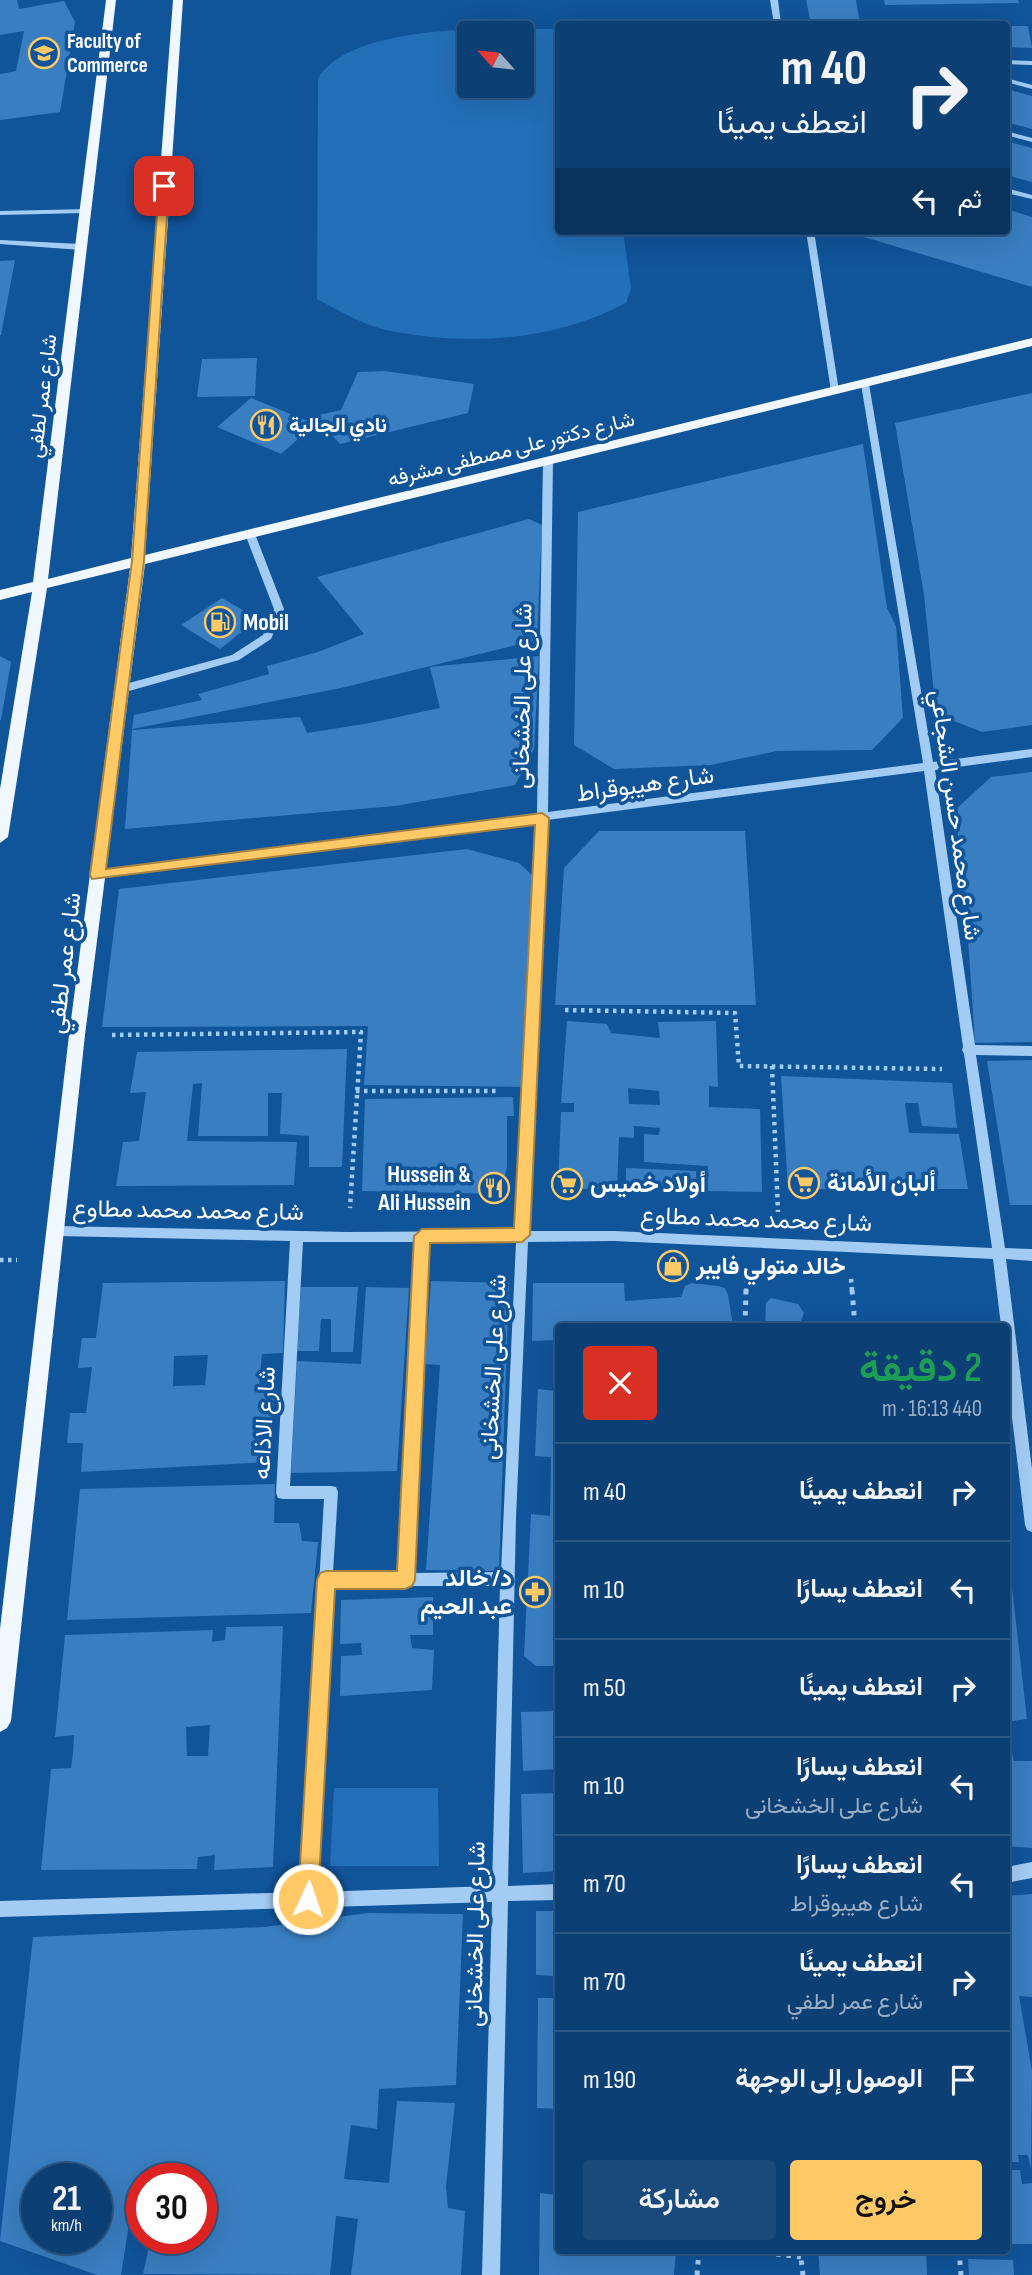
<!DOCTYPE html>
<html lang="ar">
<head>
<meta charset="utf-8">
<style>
  body { margin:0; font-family:"Sofia Sans Condensed",Vazirmatn,sans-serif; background:#1a4a7c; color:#f1f3f6; direction:rtl; height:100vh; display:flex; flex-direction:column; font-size:26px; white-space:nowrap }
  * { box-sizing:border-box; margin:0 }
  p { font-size:23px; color:#9aafc5 }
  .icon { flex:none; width:38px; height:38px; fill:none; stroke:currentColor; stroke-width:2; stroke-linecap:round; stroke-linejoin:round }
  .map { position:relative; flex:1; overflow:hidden; direction:ltr }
  .side { position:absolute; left:555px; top:1323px; width:455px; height:931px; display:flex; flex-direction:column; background:#0c3f74; border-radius:7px; box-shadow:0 7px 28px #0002,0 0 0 2px #2c5886; direction:rtl }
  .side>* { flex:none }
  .top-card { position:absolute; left:555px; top:21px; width:455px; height:214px; border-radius:7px; box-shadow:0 7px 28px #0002,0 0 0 2px #2c5886; direction:rtl; background:#0c3f74; color:#f1f3f6; overflow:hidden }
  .needle { width:46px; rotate:297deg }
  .buttons { position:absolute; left:457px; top:21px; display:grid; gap:14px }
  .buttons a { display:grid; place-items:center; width:77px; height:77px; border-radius:7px; background:#0c3f74; box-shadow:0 7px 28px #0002,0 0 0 2px #2c5886; font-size:35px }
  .speed { position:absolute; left:21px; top:2163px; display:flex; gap:14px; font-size:35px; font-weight:700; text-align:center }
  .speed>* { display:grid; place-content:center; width:91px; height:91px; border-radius:50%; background:#0c3f74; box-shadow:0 7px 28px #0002,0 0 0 2px #2c5886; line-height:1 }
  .speed small { font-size:18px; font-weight:400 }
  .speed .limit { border:10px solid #d22; background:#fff; color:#111 }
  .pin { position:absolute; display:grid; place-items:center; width:60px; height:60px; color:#fff; margin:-30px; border-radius:14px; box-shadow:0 4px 10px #0006 }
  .me { position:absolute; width:77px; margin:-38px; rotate:3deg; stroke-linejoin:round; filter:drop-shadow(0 0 5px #0008) }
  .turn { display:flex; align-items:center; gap:24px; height:147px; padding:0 28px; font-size:32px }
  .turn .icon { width:91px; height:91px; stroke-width:2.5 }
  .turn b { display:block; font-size:49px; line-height:60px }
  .then { display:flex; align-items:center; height:66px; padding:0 28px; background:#0003; gap:14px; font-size:26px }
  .round { display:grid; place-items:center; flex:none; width:74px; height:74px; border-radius:7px; background:#1a4a7c }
  .headline { display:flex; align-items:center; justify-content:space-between; height:119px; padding:0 28px }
  h1 { font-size:42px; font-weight:600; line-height:52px; color:#1e9e55 }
  .cta { display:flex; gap:14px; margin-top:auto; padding:14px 28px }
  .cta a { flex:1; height:80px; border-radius:7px; background:#ffca66; color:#111; font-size:28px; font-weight:600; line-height:80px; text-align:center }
  .cta a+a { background:#1a4a7c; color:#f1f3f6 }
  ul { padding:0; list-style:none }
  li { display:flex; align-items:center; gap:21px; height:98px; padding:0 28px; border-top:2px solid #2c5886 }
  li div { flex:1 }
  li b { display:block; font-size:26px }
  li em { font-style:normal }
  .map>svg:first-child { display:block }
  .green { fill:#236fb8; fill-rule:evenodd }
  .building { fill:#397ec1; fill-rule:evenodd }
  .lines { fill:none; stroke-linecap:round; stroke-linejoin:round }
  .path-far1 { stroke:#a3ccf4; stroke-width:4.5; stroke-dasharray:3.5 4.5; stroke-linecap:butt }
  .path { stroke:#a3ccf4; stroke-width:5; stroke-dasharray:4.5 6; stroke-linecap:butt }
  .minor { fill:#a3ccf4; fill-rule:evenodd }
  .major { fill:#f0f7ff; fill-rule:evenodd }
  .route { fill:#ffca66; stroke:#a68342; stroke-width:2 }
  .labels { text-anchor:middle; stroke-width:7; stroke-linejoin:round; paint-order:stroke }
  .far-poi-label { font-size:21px; font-weight:bold; fill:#fff; stroke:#10549a; text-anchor:start }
  .far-street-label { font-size:21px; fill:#fff; stroke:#10549a }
  .poi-label { font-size:24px; font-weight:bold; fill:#fff; stroke:#10549a; text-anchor:start }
  .street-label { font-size:24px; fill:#fff; stroke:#10549a }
</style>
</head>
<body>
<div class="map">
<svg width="1032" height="2275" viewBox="0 0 1032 2275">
  <rect width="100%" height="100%" fill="#10549a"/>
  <path class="green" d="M558 29V231H623L631 288 626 303C556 340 473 346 396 332 369 328 341 312 317 299L318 78C354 22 496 29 558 29ZM469 33H522V86H469Z
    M334 1788H438L439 1866H330Z"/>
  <path class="building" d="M0 0H17L19 9 64 1 75 22 60 112 0 120V74L16 71 24 31 0 35Z
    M806 0H856L860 24H811Z
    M884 0H1018L1019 3 885 5Z
    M1006 26H1028L1032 48 1006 47Z
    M1006 89 1032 96V129L1006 122Z
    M1006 141 1032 148V182L1006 175Z
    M1006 209 1032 217V287L854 234 857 231H1006Z
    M15 260 1 335H0V261Z
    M257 358 255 396 197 397 202 359Z
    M385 371 474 384 468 413 340 444 315 416 341 410 358 372Z
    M1032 393V725L982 732 936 714 924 595 895 423Z
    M251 398 315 424 281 454 217 427Z
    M863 444 887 608 896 626 903 718 872 750 777 751 711 765 614 769 574 745 578 512Z
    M529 519 542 525 537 640 341 688 132 729 134 715 202 700 198 694 269 674 267 666 318 652 364 634 317 577Z
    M222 598 258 619 220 649 181 625Z
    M0 656 11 662 1 720H0Z
    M539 656 534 749 515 785 395 806 125 829 132 730 300 717 307 733 370 723 440 708 430 667Z
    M1032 772V1042L975 1043 965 893 955 810 991 777Z
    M599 831H745L756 1005H555L564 868Z
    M467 849 519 863 533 876 523 1087 364 1085 368 1026 102 1027 119 889Z
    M567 1021 607 1024 611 1033 660 1038 658 1022 716 1021 718 1087 709 1086V1107L760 1109 762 1192 708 1191V1166L644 1162V1134L659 1135 660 1128 634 1126V1138L619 1137 617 1190 558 1188 561 1112H574V1103H561ZM628 1088 659 1091 660 1105 629 1104Z
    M347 1049 342 1167H309V1136L280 1134 282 1093H268V1136H198L202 1083 193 1084 187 1141 297 1142 294 1185 116 1186 123 1142 139 1141 146 1092 130 1093 137 1052Z
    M1032 1060V1205H1010L987 1061Z
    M781 1076 952 1083 957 1128 922 1126 918 1103H905L909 1133 959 1134 968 1189H788Z
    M513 1097 514 1116H507V1167L501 1194 362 1191 365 1099Z
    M626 1168 696 1171 697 1192 626 1189Z
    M285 1281 283 1353 262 1354 259 1386H275L271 1462 81 1472 83 1443H67L70 1413H86L92 1367 78 1368 82 1338H96L103 1283ZM208 1355 205 1385 173 1386 174 1356Z
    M431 1281 509 1283 499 1571 426 1570 440 1365 425 1364Z
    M533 1283H624L625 1301 681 1297 685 1286 692 1283 718 1286 725 1288 728 1295 733 1326H558V1666H536L524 1656 531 1514 550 1516 551 1457 535 1456 538 1389 555 1391V1340L532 1341Z
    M301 1287H358L353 1352H331V1319H321L319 1351H297Z
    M366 1287 409 1288 397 1471 291 1473 297 1361 361 1364Z
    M771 1298 798 1304 804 1313 799 1326H765L766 1303Z
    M275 1484 274 1523H299L302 1541 318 1542 311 1613 67 1620 80 1489Z
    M1006 1535 1027 1719 1006 1722Z
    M433 1597V1635H410L412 1648 434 1650 432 1690 340 1696 341 1656 362 1655 361 1643 340 1644 341 1600Z
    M283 1626 273 1867 214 1870 215 1855 198 1857 197 1869 41 1870 51 1769 71 1768 73 1753 74 1735 55 1737 65 1635 213 1630 212 1642 225 1640 226 1627ZM210 1725 208 1756H187L186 1727Z
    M557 1711 558 1769 523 1771 521 1712Z
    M1006 1730 1014 1761H1032V1848L1006 1846Z
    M558 1793V1871L523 1873 521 1794Z
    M1032 1894V1997L1019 1996 1032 2071 1031 2169 1028 2155H1018L1019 2162H1006V1896Z
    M536 1911H558V1976L536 1975Z
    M368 1913 463 1914 456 2085 379 2089 377 2129 351 2125 344 2179 389 2183 397 2101 455 2103 446 2187 448 2208 465 2211 461 2275H351L358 2219 336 2216 330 2275 143 2274 151 2238H201V2179H142V2225L129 2224 121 2275H97L0 2241 33 1937 264 1927ZM37 2179H96V2238H37Z
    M538 1998H558V2109L537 2108Z
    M1006 2170H1020L1022 2184 1032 2183V2244H1006Z
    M540 2193 558 2195V2250H676L674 2275H539Z
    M818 2250H926L927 2275H820Z
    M968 2259 1013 2260 1014 2275H969Z"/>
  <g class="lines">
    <path class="path-far1" d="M565 1010 735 1013 739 1066 942 1069
      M112 1035 361 1032 350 1208
      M772 1066 778 1212
      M356 1091H499
      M0 1260H17
      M851 1279 852 1292
      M746 1292 747 1271"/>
    <path class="path" d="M852 1290 855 1326
      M745 1326 746 1290
      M745 2250 801 2257
      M800 2250 803 2275
      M959 2250 961 2275
      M697 2275 699 2250"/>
    <path class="minor" d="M770 0H778L781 24H774Z
      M1006 60 1032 61V65L1006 64Z
      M1006 78 1032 85V89L1006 82Z
      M1006 131 1032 138V142L1006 135Z
      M1006 188 1032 195V199L1006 193Z
      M88 209V213H85L0 215V211Z
      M806 231H814L839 391 835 394 831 391Z
      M0 240 81 244 85 247 81 250 0 244Z
      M865 381 869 384 933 762 1032 749V757L935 770 975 1045 1032 1046V1056L976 1055 1005 1248 1032 1249V1261L1006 1259 1032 1469V1532L1027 1530 1025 1525 1006 1368V1326H1001L993 1259 614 1241 528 1242 516 1518 508 1886 558 1884V1900L508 1901 500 2275H482L492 1902 0 1917V1901L301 1892 324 1499H283L278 1498 276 1493 290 1241 57 1236 53 1235 51 1231 53 1227 57 1226 348 1232 516 1231 536 822 97 879 91 875 97 871 537 814 543 461 548 458 553 461 548 812 923 763 861 384ZM924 771 963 1047 962 1050 964 1054 992 1248 614 1231H529L547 820ZM303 1242H415L399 1573H333L338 1492 336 1487 331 1486H290ZM428 1242H516L501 1572 413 1573ZM405 1586H500L492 1886 316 1892 333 1587Z
      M250 531 255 534 284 609 271 639 239 660 122 693 118 692V686L232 655 263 635 274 609 245 534Z
      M1032 1862V1878L1006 1883V1867Z"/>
    <path class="major" d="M106 0H116L48 579 131 558 173 0H183L145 555 1032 338V346L145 564 85 1035 11 1721 7 1728 0 1732V1629L69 1035 130 568 47 588 8 837 0 843V789L32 592 0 600V590L33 582Z"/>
  </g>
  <path class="route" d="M164 183 169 186 144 561 106 869 542 813 549 818 530 1235 522 1242 430 1243 415 1580 412 1586 405 1589H335L318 1899 315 1907 308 1910 301 1907 298 1899 317 1580 320 1573 326 1571H397L414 1236 422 1229 514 1228 535 825 92 879 90 875 132 561 159 186Z"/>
  <defs>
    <g id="university-ring" transform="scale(1.575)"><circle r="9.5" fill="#10549a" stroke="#ffca66" stroke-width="1.5"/><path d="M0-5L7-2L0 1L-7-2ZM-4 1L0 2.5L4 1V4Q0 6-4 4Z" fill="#ffca66"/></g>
    <g id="restaurant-ring" transform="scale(1.575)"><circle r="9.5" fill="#10549a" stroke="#ffca66" stroke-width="1.5"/><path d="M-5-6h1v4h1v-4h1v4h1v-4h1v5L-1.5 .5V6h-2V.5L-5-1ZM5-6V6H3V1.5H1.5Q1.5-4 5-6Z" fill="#ffca66"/></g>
    <g id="fuel-ring" transform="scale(1.575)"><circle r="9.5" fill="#10549a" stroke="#ffca66" stroke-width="1.5"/><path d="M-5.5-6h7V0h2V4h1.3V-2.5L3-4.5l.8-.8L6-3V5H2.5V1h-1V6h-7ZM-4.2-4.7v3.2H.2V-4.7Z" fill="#ffca66"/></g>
    <g id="supermarket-ring" transform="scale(1.575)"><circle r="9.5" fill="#10549a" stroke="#ffca66" stroke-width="1.5"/><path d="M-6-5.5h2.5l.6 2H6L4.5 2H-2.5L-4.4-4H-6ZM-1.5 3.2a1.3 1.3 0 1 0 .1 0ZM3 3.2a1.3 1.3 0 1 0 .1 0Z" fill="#ffca66"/></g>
    <g id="shop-ring" transform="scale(1.575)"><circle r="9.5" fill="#10549a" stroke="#ffca66" stroke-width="1.5"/><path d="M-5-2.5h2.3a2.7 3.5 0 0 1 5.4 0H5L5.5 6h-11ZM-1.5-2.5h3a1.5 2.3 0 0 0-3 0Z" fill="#ffca66"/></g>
    <g id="pharmacy-ring" transform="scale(1.575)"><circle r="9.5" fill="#10549a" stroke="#ffca66" stroke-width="1.5"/><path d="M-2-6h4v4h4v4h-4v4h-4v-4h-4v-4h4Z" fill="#ffca66"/></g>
  </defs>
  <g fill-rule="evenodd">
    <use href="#university-ring" x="44" y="53"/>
    <use href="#restaurant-ring" x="266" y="425"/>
    <use href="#fuel-ring" x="220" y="622"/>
    <use href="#supermarket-ring" x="804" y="1183"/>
    <use href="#supermarket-ring" x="567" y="1184"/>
    <use href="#restaurant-ring" x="494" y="1188"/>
    <use href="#shop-ring" x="673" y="1266"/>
    <use href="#pharmacy-ring" x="535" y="1592"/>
  </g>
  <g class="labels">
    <g class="far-poi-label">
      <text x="67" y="48">Faculty of<tspan x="67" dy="24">Commerce</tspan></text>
      <text x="289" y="432">نادي الجالية</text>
    </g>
    <g class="far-street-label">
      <text transform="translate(42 396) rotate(-83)" y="7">شارع عمر لطفي</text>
      <text transform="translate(511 449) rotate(-14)" y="7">شارع دكتور على مصطفى مشرفه</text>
    </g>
    <g class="poi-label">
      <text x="243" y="630">Mobil</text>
      <text x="471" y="1182" text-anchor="end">Hussein &amp;<tspan x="471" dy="28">Ali Hussein</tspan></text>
      <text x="827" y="1191">ألبان الأمانة</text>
      <text x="590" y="1192">أولاد خميس</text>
      <text x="696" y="1274">خالد متولي فايبر</text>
      <text x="512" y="1586" text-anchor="end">د/ خالد<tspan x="512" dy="28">عبد الحيم</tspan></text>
    </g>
    <g class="street-label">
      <text transform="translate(522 696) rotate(-89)" y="8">شارع على الخشخانى</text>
      <text transform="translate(645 784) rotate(-8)" y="8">شارع هيبوقراط</text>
      <text transform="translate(956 815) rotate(82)" y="8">شارع محمد حسن الشجاعي</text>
      <text transform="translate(64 963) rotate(-83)" y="8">شارع عمر لطفي</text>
      <text transform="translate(188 1210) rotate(1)" y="8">شارع محمد محمد مطاوع</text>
      <text transform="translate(756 1219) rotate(2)" y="8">شارع محمد محمد مطاوع</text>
      <text transform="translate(493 1367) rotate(-87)" y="8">شارع على الخشخانى</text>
      <text transform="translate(264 1423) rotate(-87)" y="8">شارع الاذاعه</text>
      <text transform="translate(475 1934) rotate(-89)" y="8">شارع على الخشخانى</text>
    </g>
  </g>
</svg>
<div class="buttons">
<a><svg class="needle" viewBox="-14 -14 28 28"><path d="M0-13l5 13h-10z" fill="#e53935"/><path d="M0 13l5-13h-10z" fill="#9aafc5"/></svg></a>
</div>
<div class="speed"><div>21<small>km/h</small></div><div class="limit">30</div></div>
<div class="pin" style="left:164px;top:186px;background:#d93025"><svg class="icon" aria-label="arrive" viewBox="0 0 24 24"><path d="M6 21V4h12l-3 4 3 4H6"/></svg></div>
<svg class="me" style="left:308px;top:1899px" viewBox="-20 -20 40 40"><circle r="17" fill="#ffca66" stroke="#fff" stroke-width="3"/><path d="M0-11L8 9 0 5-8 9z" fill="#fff"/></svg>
<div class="top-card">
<div class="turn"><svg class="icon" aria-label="right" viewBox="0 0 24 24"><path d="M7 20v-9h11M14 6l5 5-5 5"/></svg><div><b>40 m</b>انعطف يمينًا</div></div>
<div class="then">ثم<svg class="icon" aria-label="left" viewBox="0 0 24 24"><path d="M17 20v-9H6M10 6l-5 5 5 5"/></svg></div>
</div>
<section class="side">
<div class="headline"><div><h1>2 دقيقة</h1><p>440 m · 16:13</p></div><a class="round" style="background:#d93025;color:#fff"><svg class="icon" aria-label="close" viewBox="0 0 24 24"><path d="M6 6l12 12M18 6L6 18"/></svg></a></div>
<ul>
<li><svg class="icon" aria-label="right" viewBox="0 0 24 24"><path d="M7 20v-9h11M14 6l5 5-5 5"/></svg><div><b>انعطف يمينًا</b></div><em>40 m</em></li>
<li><svg class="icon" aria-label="left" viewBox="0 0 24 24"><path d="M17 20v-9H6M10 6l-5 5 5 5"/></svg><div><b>انعطف يسارًا</b></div><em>10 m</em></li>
<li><svg class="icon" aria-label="right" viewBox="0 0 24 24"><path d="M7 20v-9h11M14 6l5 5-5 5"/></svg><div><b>انعطف يمينًا</b></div><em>50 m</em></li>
<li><svg class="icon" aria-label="left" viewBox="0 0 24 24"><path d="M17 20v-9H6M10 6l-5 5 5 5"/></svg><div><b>انعطف يسارًا</b><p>شارع على الخشخانى</p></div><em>10 m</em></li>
<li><svg class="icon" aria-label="left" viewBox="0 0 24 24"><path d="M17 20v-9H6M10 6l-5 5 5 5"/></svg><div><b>انعطف يسارًا</b><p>شارع هيبوقراط</p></div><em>70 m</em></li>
<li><svg class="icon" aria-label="right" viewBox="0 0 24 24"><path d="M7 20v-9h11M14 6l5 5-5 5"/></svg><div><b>انعطف يمينًا</b><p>شارع عمر لطفي</p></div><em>70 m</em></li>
<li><svg class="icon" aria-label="arrive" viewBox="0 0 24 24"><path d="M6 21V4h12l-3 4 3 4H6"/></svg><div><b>الوصول إلى الوجهة</b></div><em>190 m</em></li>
</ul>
<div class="cta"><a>خروج</a><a>مشاركة</a></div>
</section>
</div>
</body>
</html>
